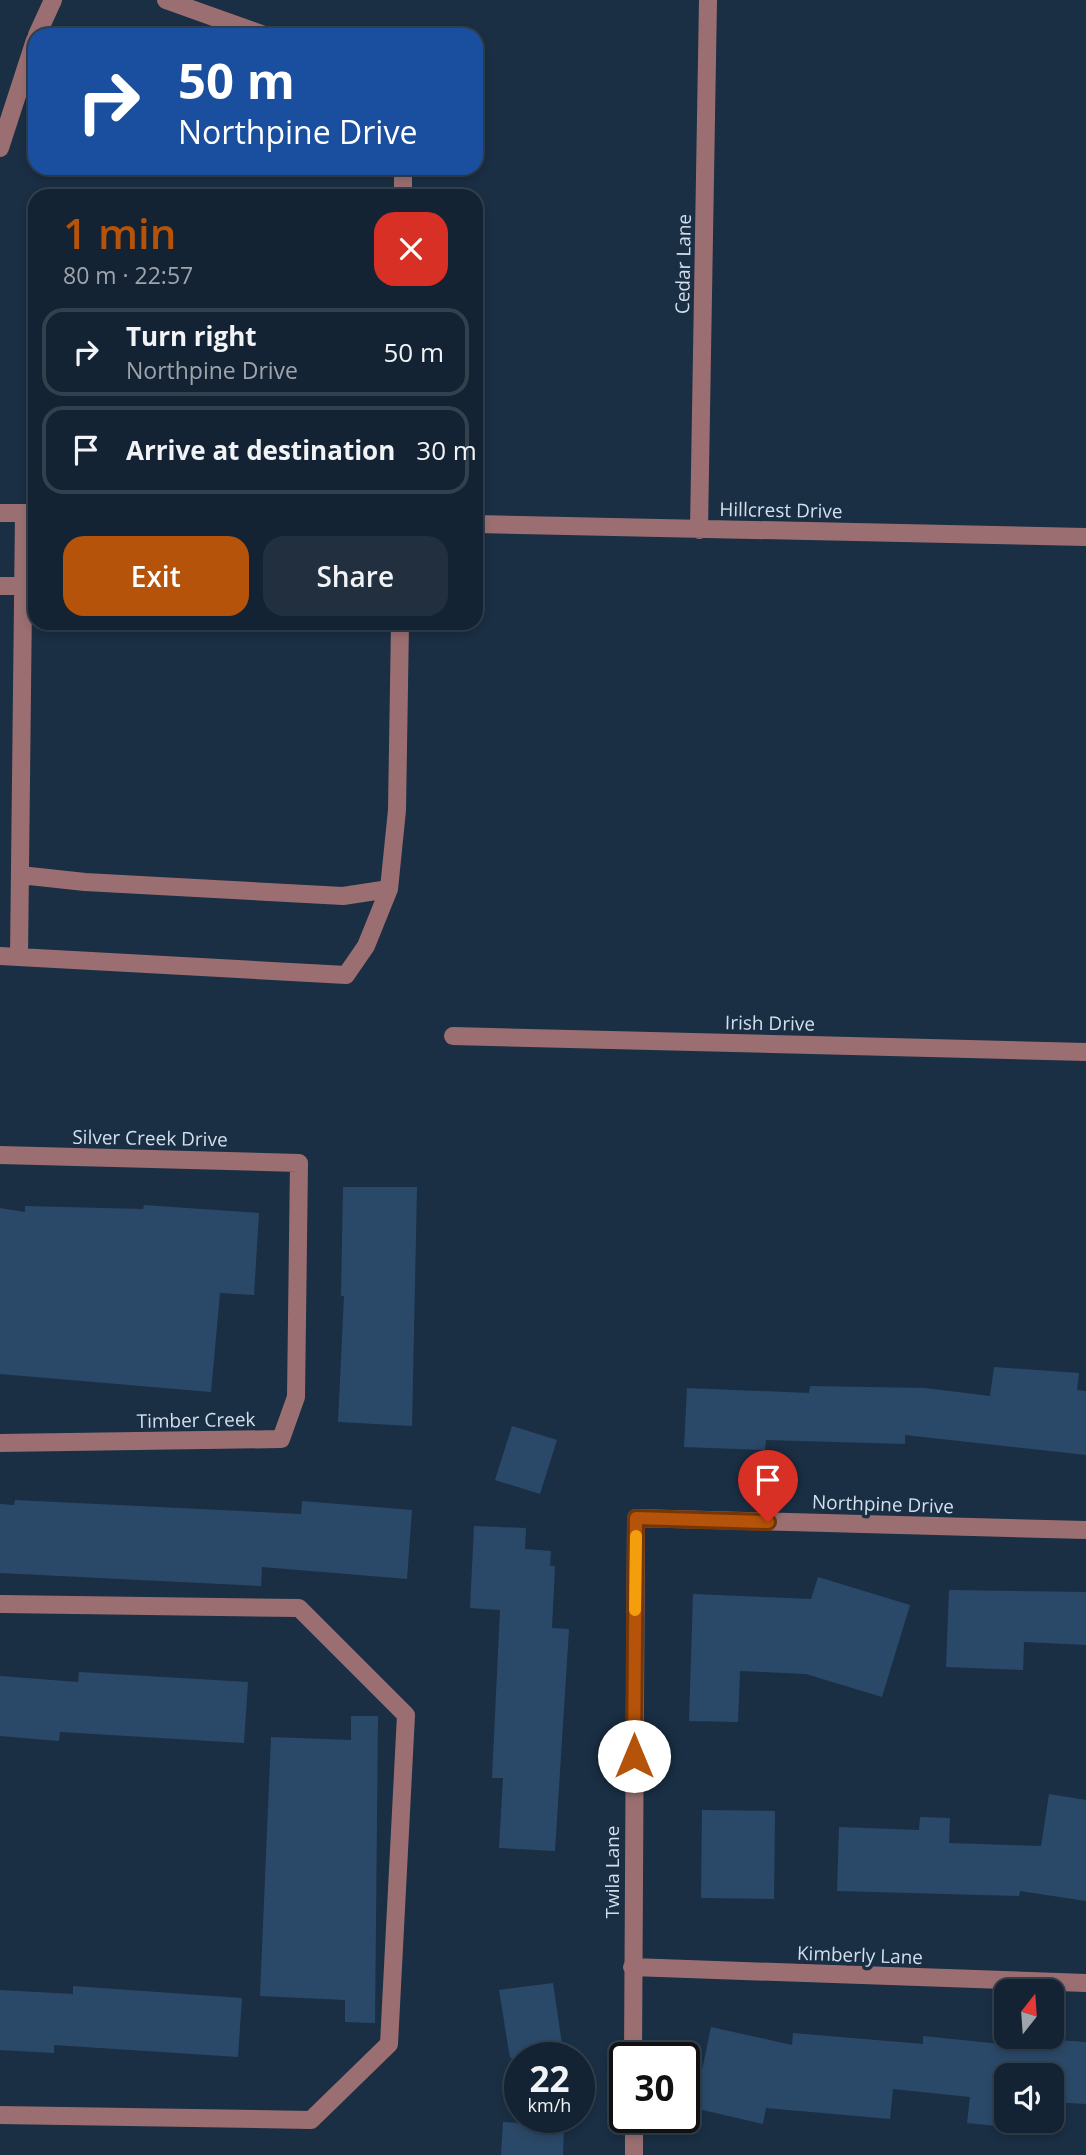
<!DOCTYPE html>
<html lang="en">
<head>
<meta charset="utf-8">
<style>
  body { margin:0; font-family:"Open Sans",sans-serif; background:#212f3f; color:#f1f3f6; height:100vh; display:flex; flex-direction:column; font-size:26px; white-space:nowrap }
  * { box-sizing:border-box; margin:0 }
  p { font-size:23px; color:#9da4ac }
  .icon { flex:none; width:38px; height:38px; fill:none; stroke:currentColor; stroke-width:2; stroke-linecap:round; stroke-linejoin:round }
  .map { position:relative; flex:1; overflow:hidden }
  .side { position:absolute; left:28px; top:189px; width:455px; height:441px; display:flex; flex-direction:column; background:#142333; border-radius:21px; box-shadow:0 4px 10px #0003,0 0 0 2px #33404e }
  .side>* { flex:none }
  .top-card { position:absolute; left:28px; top:28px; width:455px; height:147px; border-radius:21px; box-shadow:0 4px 10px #0003,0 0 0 2px #33404e; background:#1a4fa0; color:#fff; overflow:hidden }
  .needle { width:46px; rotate:17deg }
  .tools { position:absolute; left:994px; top:1979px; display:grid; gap:14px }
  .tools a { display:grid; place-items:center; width:70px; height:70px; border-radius:14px; background:#142333; box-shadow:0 4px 10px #0003,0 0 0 2px #33404e; font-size:35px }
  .speed { position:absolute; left:504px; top:2042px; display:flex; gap:14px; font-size:35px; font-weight:700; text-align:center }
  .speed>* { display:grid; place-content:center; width:91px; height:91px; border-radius:50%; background:#142333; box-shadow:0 4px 10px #0003,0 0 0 2px #33404e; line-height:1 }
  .speed small { font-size:18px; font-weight:400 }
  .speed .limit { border:4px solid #111; border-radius:10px; background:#fff; color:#111 }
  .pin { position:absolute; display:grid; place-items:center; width:60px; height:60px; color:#fff; margin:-72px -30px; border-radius:50% 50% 50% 0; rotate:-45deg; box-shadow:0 0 7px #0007 }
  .pin .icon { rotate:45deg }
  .me { position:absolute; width:77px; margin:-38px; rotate:0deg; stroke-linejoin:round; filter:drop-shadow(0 0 5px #0008) }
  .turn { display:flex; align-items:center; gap:24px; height:147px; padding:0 35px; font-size:32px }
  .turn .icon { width:91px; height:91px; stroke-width:2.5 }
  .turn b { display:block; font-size:49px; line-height:60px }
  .round { display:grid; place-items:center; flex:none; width:74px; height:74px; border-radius:21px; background:#212f3f }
  .head { display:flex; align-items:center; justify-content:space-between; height:119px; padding:0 35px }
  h1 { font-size:42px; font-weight:600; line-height:52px; color:#b45309 }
  .button { display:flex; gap:14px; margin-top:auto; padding:14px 35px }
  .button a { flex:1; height:80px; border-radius:21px; background:#b45309; color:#fff; font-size:28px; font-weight:600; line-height:80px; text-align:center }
  .button a+a { background:#212f3f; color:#f1f3f6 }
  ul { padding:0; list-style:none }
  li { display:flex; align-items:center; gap:21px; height:88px; margin:0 14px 10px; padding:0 21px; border:4px solid #33404e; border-radius:21px }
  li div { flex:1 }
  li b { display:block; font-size:26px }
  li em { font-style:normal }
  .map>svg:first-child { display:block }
  .building { fill:#2a4968 }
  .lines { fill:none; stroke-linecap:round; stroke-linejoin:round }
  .minor { stroke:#9b6f72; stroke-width:18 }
  .route-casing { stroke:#753606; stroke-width:18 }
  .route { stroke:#b45309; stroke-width:12 }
  .slow { stroke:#f59e0b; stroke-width:12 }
  .labels { text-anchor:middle; stroke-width:7; stroke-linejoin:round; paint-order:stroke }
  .street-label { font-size:19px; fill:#d2dfed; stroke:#1a2f44 }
</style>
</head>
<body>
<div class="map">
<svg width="1086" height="2155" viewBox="0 0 1086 2155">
  <rect width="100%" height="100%" fill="#1a2f44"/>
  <path class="building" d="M343 1187H417L412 1426 338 1422 344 1296H341Z
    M144 1205 259 1213 254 1295 220 1293 211 1392 0 1374V1208L25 1212V1206L143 1209Z
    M994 1367 1079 1373 1077 1390 1086 1391V1455L905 1435V1444L766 1440 765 1450 684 1447 687 1388 809 1393 810 1386 925 1388 990 1396Z
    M512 1426 557 1440 540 1494 495 1480Z
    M15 1500 301 1514 302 1501 412 1510 407 1579 262 1567 261 1586 0 1573V1504L14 1505Z
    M474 1526 526 1528 525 1549 551 1551 550 1566H555L552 1628 569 1629 555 1851 499 1848 503 1778H492L500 1610 470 1608Z
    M818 1577 910 1605 882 1697 806 1674 740 1671 738 1722 689 1721 693 1594 811 1599Z
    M949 1590 1086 1592V1645L1024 1642 1023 1670 946 1667Z
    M79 1672 248 1682 244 1743 60 1732 59 1741 0 1736V1676L78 1682Z
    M351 1716H378L375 2023 345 2022V2000L260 1996 271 1737 351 1740Z
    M1049 1794 1086 1800V1901L1020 1891 1019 1896 837 1891 839 1827 919 1830 920 1817 950 1818 949 1843 1041 1846Z
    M702 1810 775 1811 774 1899 701 1898Z
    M553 1983 564 2058H510L499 1990Z
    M73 1986 242 1998 238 2057 54 2045V2053L0 2050V1990L73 1994Z
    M711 2027 792 2045 793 2033 923 2044V2036L1040 2048 1041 2039 1086 2042V2104L1052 2102V2076H1006L1008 2127 967 2123 970 2097 893 2089 890 2119 766 2108 763 2124 694 2108Z
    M503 2122 564 2125 563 2155H501Z"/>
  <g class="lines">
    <path class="minor" d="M166 0 264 35
      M37 35 53 0
      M0 148 35 40
      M403 196V168
      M0 513H35
      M476 524 1086 537
      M699 530 708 0
      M0 586H24
      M20 875 85 882 343 896 389 889 397 810 400 623
      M0 956 346 975 366 946 389 889
      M19 957 24 513
      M453 1036 1086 1052
      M0 1155 299 1163 296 1397 281 1439 0 1443
      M0 1604 299 1608 406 1715 389 2044 311 2120 0 2115
      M632 1967 1086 1983
      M633 2058 636 1518 1086 1530
      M634 2118V2155"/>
  </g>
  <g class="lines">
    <g class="route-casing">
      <path id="route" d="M634 1756 636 1518 768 1522"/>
    </g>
    <use href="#route" class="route"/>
    <path class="slow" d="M635 1610 636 1536"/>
  </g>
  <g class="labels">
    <g class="street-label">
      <text transform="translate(683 264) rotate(-89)" y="7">Cedar Lane</text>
      <text transform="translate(781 510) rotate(1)" y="7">Hillcrest Drive</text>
      <text transform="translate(770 1023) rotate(1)" y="7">Irish Drive</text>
      <text transform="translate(150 1138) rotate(1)" y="7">Silver Creek Drive</text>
      <text transform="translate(196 1420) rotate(-1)" y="7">Timber Creek</text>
      <text transform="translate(883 1504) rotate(2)" y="7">Northpine Drive</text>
      <text transform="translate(612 1872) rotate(-90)" y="7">Twila Lane</text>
      <text transform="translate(860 1955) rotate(2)" y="7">Kimberly Lane</text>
    </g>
  </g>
</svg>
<div class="tools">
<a><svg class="needle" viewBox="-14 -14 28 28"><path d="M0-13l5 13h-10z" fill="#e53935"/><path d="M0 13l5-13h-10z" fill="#9da4ac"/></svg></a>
<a><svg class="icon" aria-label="sound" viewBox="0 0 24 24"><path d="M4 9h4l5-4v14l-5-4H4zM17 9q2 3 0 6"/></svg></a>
</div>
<div class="speed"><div>22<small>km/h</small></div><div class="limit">30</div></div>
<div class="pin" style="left:768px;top:1522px;background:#d93025"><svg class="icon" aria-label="arrive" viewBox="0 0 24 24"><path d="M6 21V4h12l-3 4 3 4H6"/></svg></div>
<svg class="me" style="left:634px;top:1756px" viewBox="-20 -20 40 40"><circle r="19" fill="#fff"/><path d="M0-13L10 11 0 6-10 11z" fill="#b45309"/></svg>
<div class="top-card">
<div class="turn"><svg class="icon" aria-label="right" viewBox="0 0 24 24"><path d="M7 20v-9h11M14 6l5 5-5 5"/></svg><div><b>50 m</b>Northpine Drive</div></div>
</div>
<section class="side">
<div class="head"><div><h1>1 min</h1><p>80 m · 22:57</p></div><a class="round" style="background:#d93025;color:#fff"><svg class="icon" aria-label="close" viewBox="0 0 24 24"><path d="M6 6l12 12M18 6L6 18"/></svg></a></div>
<ul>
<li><svg class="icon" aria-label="right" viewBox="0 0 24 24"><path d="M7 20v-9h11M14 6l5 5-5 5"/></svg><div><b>Turn right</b><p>Northpine Drive</p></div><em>50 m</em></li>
<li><svg class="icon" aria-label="arrive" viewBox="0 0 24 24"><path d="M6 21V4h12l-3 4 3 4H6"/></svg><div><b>Arrive at destination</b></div><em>30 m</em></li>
</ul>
<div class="button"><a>Exit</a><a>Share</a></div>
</section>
</div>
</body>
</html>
